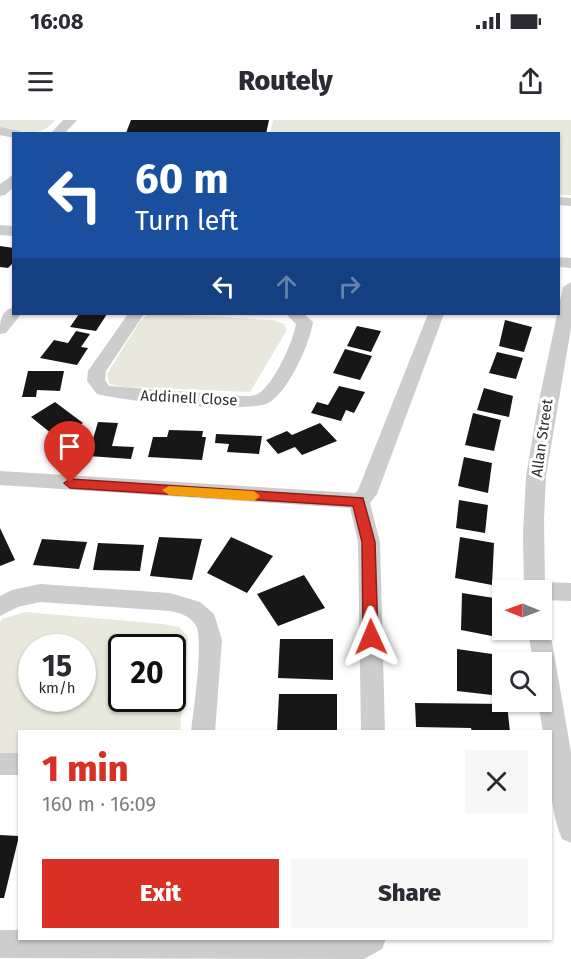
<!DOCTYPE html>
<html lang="en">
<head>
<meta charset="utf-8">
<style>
  body { margin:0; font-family:"Fira Sans",sans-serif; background:#f7f7f7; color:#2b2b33; height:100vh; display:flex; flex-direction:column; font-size:22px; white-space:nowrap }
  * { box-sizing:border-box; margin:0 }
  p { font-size:20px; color:#7c7c81 }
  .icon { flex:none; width:33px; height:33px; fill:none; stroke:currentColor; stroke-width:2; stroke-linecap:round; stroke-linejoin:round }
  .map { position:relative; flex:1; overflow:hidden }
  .side { position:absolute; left:18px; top:610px; width:534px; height:210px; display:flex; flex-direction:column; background:#fff; border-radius:0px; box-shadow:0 2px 4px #0004 }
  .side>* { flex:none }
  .banner { position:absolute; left:12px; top:12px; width:548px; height:183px; border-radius:0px; box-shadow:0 2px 4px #0004; background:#1a4fa0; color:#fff; overflow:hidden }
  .needle { width:39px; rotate:271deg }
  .controls { position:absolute; left:492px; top:460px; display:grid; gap:12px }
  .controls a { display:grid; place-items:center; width:60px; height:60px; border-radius:0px; background:#fff; box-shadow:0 2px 4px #0004; font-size:30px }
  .speed { position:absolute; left:18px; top:514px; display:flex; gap:12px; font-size:30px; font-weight:700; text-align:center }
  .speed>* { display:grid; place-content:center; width:78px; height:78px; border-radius:50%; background:#fff; box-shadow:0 2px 4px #0004; line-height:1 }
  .speed small { font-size:15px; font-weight:400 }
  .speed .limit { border:3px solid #111; border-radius:9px; background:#fff; color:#111 }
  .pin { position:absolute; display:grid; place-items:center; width:51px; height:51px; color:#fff; margin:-62px -26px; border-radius:50% 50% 50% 0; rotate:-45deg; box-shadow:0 0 6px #0007 }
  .pin .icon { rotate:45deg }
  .me { position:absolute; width:66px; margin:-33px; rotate:359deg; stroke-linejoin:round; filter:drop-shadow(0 0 4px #0008) }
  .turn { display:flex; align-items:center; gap:21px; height:126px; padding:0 24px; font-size:27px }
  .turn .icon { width:78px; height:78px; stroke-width:2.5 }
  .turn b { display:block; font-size:42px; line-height:51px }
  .lanes { display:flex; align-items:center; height:57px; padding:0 24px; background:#0003; justify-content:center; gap:30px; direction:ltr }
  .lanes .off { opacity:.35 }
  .round { display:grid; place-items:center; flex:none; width:63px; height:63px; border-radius:0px; background:#f7f7f7 }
  .head { display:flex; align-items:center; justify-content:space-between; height:102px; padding:0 24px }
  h1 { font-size:36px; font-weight:800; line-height:45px; color:#d93025 }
  .cta { display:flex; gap:12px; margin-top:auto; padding:12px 24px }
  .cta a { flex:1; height:69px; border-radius:0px; background:#d93025; color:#fff; font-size:24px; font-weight:800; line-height:69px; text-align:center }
  .cta a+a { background:#f7f7f7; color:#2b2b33 }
  .status { display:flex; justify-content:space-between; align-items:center; height:42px; padding:0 30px; background:#fff; direction:ltr }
  .status svg { height:16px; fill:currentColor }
  header { display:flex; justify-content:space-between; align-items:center; height:78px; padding:0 24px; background:#fff; font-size:27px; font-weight:800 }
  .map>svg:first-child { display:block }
  .green { fill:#e8e9dc; fill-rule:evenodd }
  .building { fill:#171717 }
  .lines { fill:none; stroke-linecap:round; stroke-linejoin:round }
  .minor { fill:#cdcdcd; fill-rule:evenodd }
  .route { fill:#d93025; stroke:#8d1f18; stroke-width:1.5 }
  .slow { fill:#f59e0b }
  .labels { text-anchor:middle; stroke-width:6; stroke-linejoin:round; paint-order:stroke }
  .street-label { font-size:15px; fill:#303030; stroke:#fff }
</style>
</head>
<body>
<div class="status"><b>16:08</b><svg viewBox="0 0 49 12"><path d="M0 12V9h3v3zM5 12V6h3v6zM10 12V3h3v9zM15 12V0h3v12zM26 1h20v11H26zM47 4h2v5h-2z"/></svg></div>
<header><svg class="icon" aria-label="menu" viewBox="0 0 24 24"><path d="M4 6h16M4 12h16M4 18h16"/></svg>Routely<svg class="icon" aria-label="share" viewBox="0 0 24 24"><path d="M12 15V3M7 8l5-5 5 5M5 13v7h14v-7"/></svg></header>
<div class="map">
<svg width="571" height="839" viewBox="0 0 571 839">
  <rect width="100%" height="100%" fill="#fff"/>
  <path class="green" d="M0 0H55C41 19 21 11 0 8Z
    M273 0H571V75H558V14L270 13Z
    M161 194 273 200 284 204 287 210 250 272 124 267 109 264 107 254 140 201 147 195Z
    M25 492 163 504 179 507 188 517 180 612H20L19 634 0 633V503L2 499ZM32 528H82V579H32ZM122 528H172V579H122Z"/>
  <path class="building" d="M131 0H269L266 14 126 13Z
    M0 126 14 128V142L8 148 0 147Z
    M79 194H107L96 211 70 207Z
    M505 200 532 207 524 232 499 226Z
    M357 206 381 211 371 232 347 226Z
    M76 211 90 214 81 227 88 228 77 245 40 238 54 220 68 223Z
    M345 229 372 236 360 260 333 253Z
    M497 232 523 238 516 259 489 253Z
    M28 251H64L60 271 37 270 36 277H22Z
    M339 266 365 272 354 293 346 290 341 301 311 293 317 282 328 285Z
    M484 268 513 276 509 297 477 290Z
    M55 282 83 303 57 318 31 297Z
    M473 293 501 300 494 331 465 325Z
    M98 302 118 303 112 326 134 327 131 339 88 336Z
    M320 303 337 321 302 335 295 327 278 334 266 320 287 311 292 315Z
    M169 310 203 311 202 317H206L202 340 148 337 153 317H167Z
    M216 314 262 316 259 334 227 332 229 324 215 323Z
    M464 337 492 343 488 373 458 366Z
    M459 380 488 385 485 413 456 408Z
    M0 408 15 440 0 446Z
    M159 417 202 419 192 460 150 456Z
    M231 417 273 436 247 473 207 453Z
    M460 417 494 423 492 465 455 458Z
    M42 419 87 422 79 449 33 445Z
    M98 423 144 425 140 451 93 450Z
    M304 455 325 488 278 506 257 474Z
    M462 473 494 478 492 516 461 510Z
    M280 519H333V560L278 558Z
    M457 529 492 534V575L457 571Z
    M279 574H337V612H277Z
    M415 583 507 584 510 612H472L471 608 416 607Z
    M0 715 19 716 4 778H0Z"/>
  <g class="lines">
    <path class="minor" d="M63 0H77L64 14H50Z
      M0 7 20 11 21 14H14V18L0 15Z
      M14 54V67L5 75 0 76V64Z
      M558 77 571 78V86L558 85Z
      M0 105 14 106V116L0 115Z
      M558 137 571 138V148L558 147Z
      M571 162V208L546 356 544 399 545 462 571 463V481L542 480V471H524L523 414 526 356 538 285 563 167Z
      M14 187V194H21L6 213 0 214C0 202 0 191 14 187Z
      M128 194H144L106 251 105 260 109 266 244 276C249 276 254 276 258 274 274 264 293 222 296 204L286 194H304L313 202C310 223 289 270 270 282 250 295 123 281 97 274L87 261 88 251Z
      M428 194H444L377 374 370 383 380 422 385 612H361L358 422 350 388 0 365V351L355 373 358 370Z
      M40 464 170 473 200 482 214 494 222 520 215 612H191C193 592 205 517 195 504 189 495 179 493 170 491L40 482 18 487 0 496V476L12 470Z
      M542 502 547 503 550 510 571 632V723L562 719C548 687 550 646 550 612H543L538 582H542V543H533L528 510H542Z
      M0 633H20V655H0Z
      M0 810H20V819H386L382 829 364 839 0 838Z"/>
  </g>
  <path class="route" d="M70 359 363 378 375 422 378 517 376 521H366L363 517 362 422 353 386 70 368 64 363Z"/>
  <path class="slow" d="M169 366 254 371 260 376 254 381 169 375 162 370Z"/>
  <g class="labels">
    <g class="street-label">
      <text transform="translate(189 278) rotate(3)" y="5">Addinell Close</text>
      <text transform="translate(542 318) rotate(-82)" y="5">Allan Street</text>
    </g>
  </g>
</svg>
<div class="controls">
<a><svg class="needle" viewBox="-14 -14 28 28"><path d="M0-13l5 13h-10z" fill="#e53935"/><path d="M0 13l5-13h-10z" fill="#7c7c81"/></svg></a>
<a><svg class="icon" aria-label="search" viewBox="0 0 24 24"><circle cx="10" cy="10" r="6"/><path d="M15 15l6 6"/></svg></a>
</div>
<div class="speed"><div>15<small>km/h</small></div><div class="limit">20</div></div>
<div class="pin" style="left:70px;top:363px;background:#d93025"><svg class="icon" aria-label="arrive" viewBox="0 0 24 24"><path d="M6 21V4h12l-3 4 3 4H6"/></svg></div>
<svg class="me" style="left:371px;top:517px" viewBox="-20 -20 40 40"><path d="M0-17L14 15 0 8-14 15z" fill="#d93025" stroke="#fff" stroke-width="4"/></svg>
<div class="banner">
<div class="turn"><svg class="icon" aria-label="left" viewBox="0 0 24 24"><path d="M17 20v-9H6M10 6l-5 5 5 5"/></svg><div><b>60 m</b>Turn left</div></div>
<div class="lanes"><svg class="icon" aria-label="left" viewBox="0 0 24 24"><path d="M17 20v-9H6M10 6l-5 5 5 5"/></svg><svg class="icon off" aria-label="ahead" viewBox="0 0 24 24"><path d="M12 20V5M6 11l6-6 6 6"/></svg><svg class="icon off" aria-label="right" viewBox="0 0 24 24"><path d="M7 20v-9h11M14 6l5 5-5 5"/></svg></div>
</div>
<section class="side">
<div class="head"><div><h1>1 min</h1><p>160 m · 16:09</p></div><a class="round"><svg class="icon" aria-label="close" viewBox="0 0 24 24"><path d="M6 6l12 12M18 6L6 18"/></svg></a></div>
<div class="cta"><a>Exit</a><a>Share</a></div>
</section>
</div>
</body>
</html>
